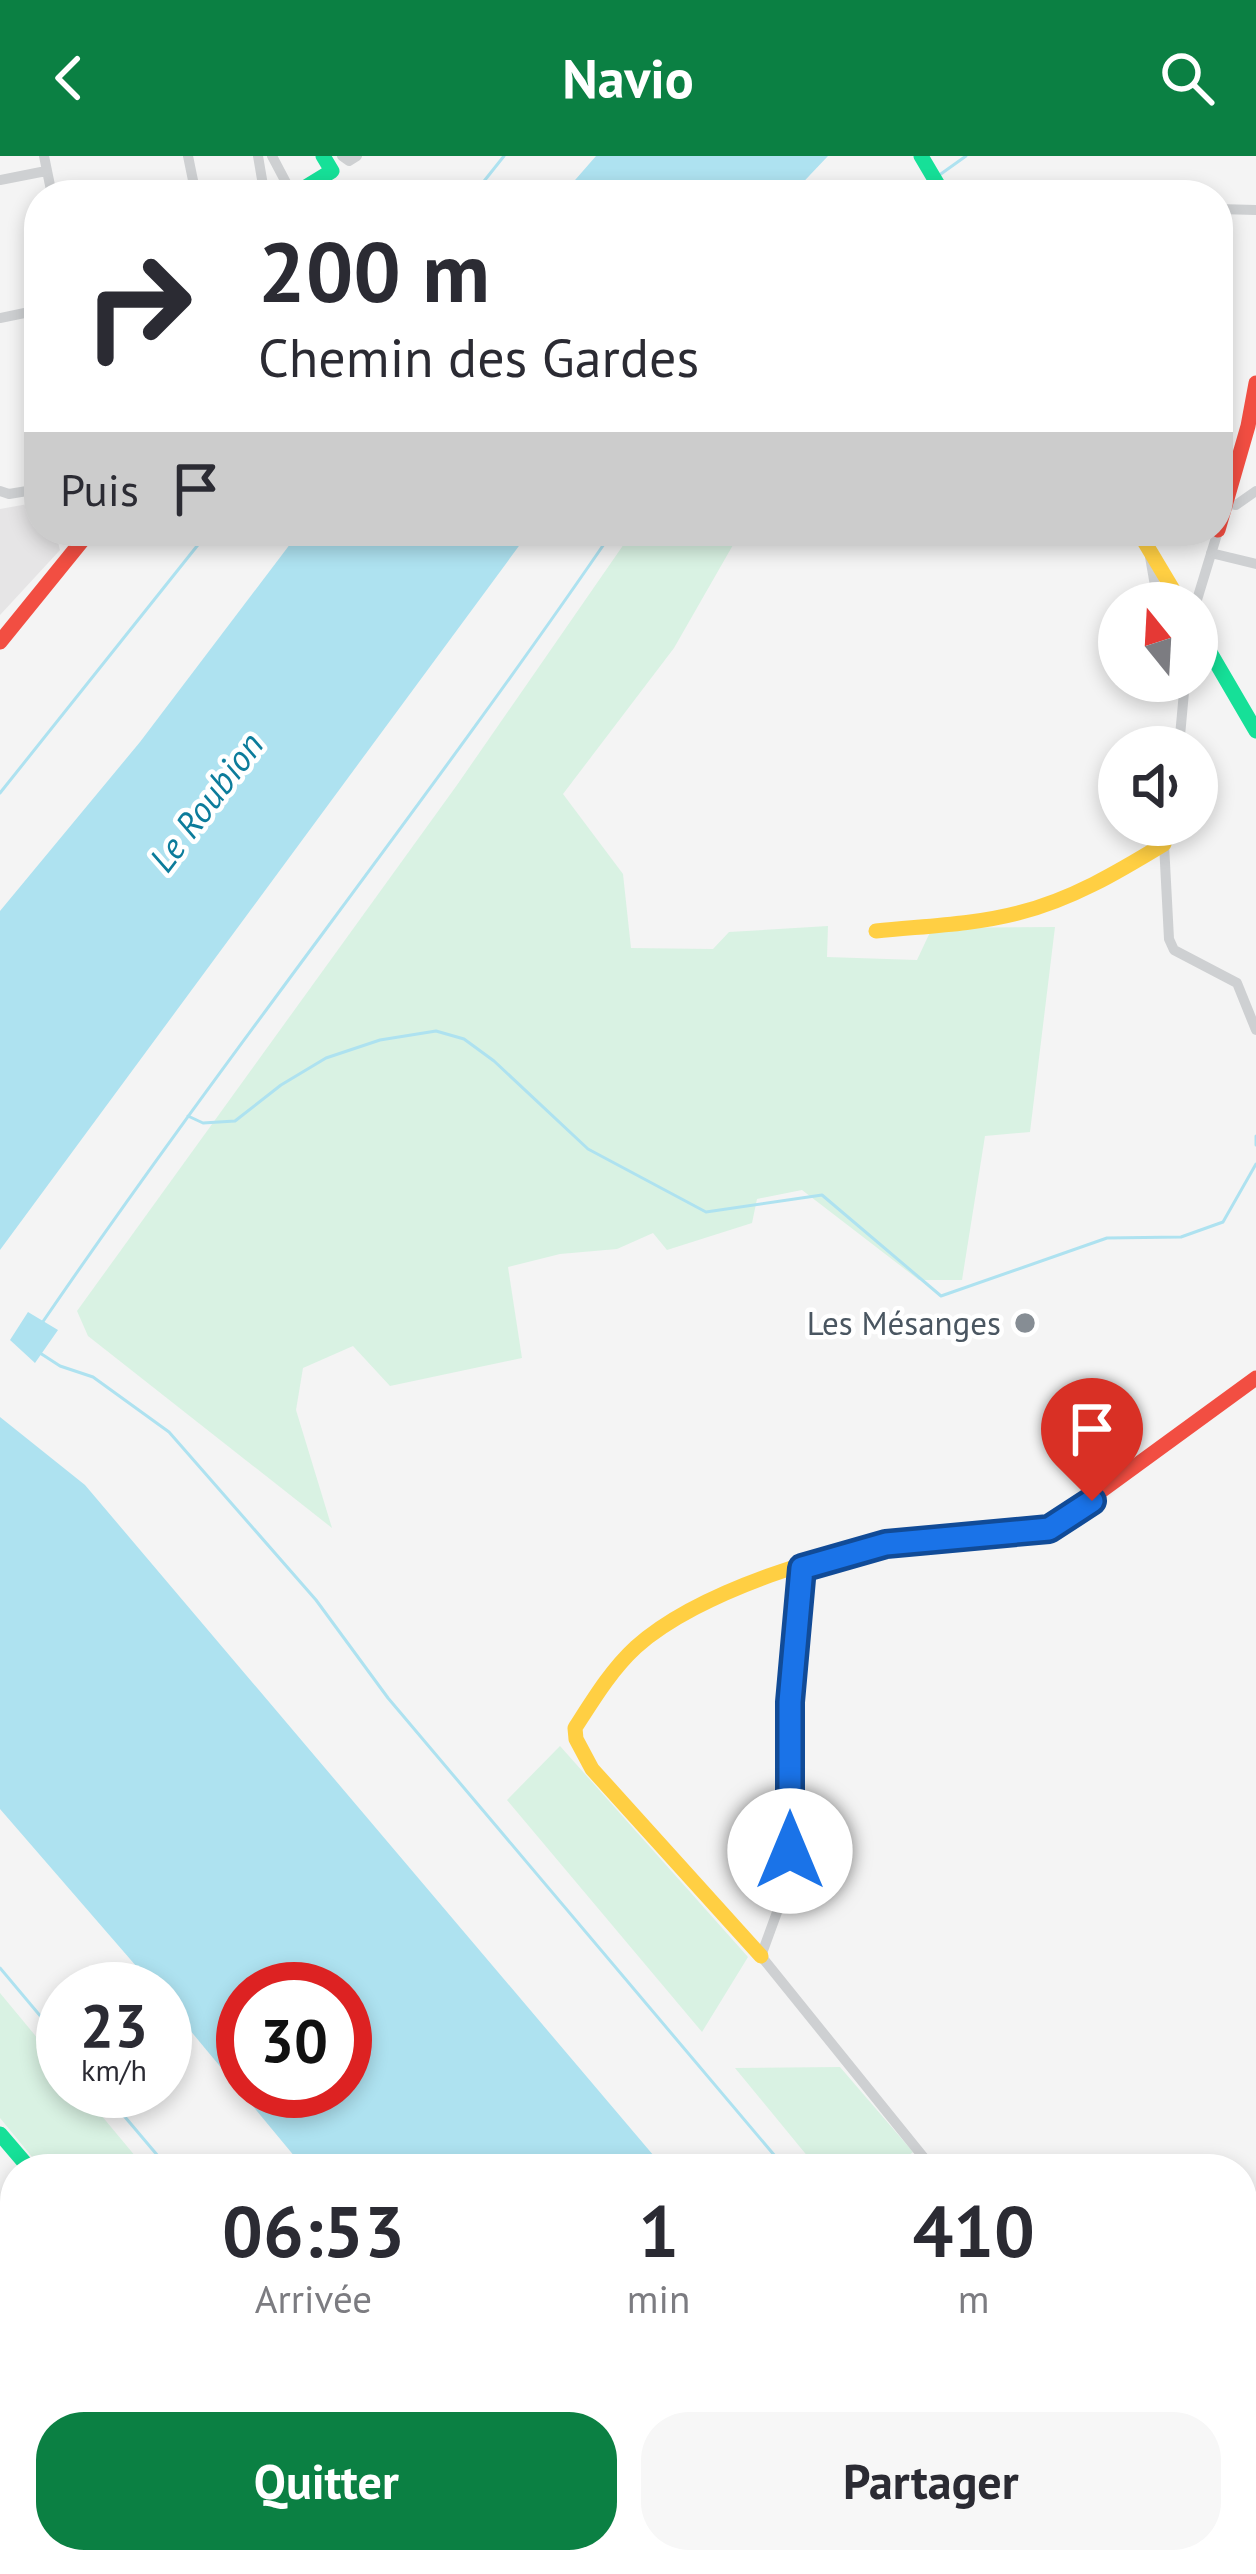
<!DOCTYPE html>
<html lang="fr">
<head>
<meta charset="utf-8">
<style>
  body { margin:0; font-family:"PT Sans",sans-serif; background:#f7f7f7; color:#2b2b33; height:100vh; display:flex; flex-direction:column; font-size:45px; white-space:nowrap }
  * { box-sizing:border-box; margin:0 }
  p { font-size:39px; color:#7c7c81 }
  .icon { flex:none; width:66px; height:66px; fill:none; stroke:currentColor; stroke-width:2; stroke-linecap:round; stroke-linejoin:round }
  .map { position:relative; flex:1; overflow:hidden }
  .sheet { position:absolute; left:0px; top:1998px; width:1257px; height:420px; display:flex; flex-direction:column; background:#fff; border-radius:48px 48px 0 0; box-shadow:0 6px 18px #0003 }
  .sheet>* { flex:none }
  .banner { position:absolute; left:24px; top:24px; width:1209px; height:366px; border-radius:48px; box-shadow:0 6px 18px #0003; background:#fff; color:#2b2b33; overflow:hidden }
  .needle { width:78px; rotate:342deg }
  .fabs { position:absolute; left:1098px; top:426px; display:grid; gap:24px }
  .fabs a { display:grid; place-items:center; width:120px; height:120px; border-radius:50%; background:#fff; box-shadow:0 6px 18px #0003; font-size:60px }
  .speed { position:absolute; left:36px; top:1806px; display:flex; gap:24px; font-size:60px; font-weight:700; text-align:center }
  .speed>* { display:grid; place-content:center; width:156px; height:156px; border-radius:50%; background:#fff; box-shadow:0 6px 18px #0003; line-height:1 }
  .speed small { font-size:30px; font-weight:400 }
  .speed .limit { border:18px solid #d22; background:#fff; color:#111 }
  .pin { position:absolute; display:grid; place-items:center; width:102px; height:102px; color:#fff; margin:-123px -51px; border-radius:50% 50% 50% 0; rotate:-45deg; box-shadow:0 0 12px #0007 }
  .pin .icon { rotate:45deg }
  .me { position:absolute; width:132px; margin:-66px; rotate:0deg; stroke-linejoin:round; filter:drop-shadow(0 0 9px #0008) }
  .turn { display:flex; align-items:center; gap:42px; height:252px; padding:0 36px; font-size:54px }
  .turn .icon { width:156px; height:156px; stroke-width:2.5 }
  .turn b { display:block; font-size:84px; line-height:102px }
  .then { display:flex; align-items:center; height:114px; padding:0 36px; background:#0003; gap:24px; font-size:45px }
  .eta { display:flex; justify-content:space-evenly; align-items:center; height:204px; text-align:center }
  .eta b { font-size:72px; font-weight:700; line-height:84px }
  .cta { display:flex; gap:24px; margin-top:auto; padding:24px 36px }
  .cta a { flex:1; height:138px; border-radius:48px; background:#0b8043; color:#fff; font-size:48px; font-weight:700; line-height:138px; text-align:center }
  .cta a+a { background:#f7f7f7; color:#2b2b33 }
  header { display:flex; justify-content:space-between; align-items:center; height:156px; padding:0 36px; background:#0b8043; color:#fff; font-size:54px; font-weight:700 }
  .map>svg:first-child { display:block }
  .education { fill:#e6e5e6 }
  .green { fill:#d9f2e3 }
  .water { fill:#aee2f0; fill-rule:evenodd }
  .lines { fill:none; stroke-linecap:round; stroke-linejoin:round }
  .stream { stroke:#aee2f0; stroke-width:3 }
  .canal { stroke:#aee2f0; stroke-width:10 }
  .street { stroke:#ced0d2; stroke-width:10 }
  .fast { stroke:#16e098; stroke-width:15 }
  .slow { stroke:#ffcf43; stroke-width:15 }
  .jam { stroke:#f24e42; stroke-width:15 }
  .route-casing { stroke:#114b97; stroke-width:30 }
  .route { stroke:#1a73e8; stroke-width:21 }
  .poi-dot { fill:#868d94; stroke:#fff; stroke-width:4.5 }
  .labels { text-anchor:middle; stroke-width:9; stroke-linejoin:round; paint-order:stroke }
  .poi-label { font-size:33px; fill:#4a5661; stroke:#fff; text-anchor:end }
  .water-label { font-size:36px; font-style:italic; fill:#0c7c9b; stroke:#fff }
</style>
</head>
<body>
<header><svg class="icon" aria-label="back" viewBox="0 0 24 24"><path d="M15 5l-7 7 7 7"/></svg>Navio<svg class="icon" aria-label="search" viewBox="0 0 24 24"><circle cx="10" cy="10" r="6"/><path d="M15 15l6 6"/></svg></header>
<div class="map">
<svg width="1256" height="2418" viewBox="0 0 1256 2418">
  <rect width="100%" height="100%" fill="#f4f4f4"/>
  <path class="education" d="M39 346V375H55L60 394 0 459V353Z"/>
  <path class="green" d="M633 375H741L674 492 563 638 623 718 631 792 713 793 729 776 828 770 827 801 917 804 932 772 1055 771 1030 976 985 980 962 1124H919L802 1034 757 1043 752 1067 667 1094 653 1077 617 1093 560 1098 508 1111 522 1202 390 1230 353 1190 303 1212 296 1254 332 1372 88 1180 77 1155 457 629Z
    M560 1590 748 1801 702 1876 507 1644Z
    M0 1837 63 1913V1935H81L146 2013H42L0 1962Z
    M840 1911 913 1996 893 2013H818L735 1912Z
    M300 2403H469L481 2418H311Z"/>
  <path class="water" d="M596 0H828L791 39H562Z
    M300 375H530L0 1094V755L140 586Z
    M28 1156 58 1174 35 1207 10 1184Z
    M0 1261 85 1329 665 2013H305L165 1844V1833H156L0 1653ZM345 1833V1935H243V1833Z
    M630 2403H995L1008 2418H642Z"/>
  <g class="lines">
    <path class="stream" d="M938 20 966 0
      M473 39 504 0
      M914 39 931 26
      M0 637 209 375
      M188 960 203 967 235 965 281 929 326 902 380 884 436 875 464 883 494 905 588 993 706 1056 822 1039 941 1140 1107 1082 1181 1081 1223 1066 1256 1008
      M1256 980V989
      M42 1167C226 898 429 644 613 375
      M40 1197 60 1210 93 1221 169 1276 316 1444 388 1542 786 2013
      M0 1812 63 1887
      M103 1935 169 2013
      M913 2013 923 2007
      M0 2054 15 2043
      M0 2221 15 2219
      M497 2403 510 2418
      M1209 2403 1224 2418"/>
    <path class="canal" d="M1242 2053 1256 2051"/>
    <path class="street" d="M44 0 52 39
      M188 0 196 39
      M258 0 264 35
      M272 0 291 36
      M342 0 349 5 357 0
      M0 24 46 15
      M1218 53 1256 54
      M0 162 39 154
      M0 335 9 338 39 333
      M1226 347 1236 349 1256 335
      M1211 397 1256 408
      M1150 401 1158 447
      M1196 447 1218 375
      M1179 591 1185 525
      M1170 669 1164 688 1169 783 1174 794 1237 827 1256 874
      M803 1412 790 1546V1698L784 1737 761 1800 933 2013
      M0 2214 15 2212
      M1242 2395 1256 2411"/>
    <path class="fast" d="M921 0 944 39
      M260 39 264 35 301 34 332 15 323 0
      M1197 474 1256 575
      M0 1978 30 2013
      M284 2403 296 2418"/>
    <path class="slow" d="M1138 375 1181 447
      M876 775C923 770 972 769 1018 757 1071 744 1118 716 1164 688
      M761 1800 592 1613 576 1583 575 1572C593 1544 611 1514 636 1491 697 1436 838 1390 919 1385"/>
    <path class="jam" d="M1218 374 1248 270 1256 227
      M0 486 90 375
      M919 1385 1049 1373 1256 1222"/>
  </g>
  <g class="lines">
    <g class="route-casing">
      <path id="route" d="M790 1695V1546L802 1412 886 1388 1049 1373 1092 1345"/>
    </g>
    <use href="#route" class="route"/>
  </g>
  <circle class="poi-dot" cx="1025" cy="1167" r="12"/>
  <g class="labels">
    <g class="poi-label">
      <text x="1001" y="1179">Les Mésanges</text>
    </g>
    <g class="water-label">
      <text transform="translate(206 646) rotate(-53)" y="13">Le Roubion</text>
    </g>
  </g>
</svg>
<div class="fabs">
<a><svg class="needle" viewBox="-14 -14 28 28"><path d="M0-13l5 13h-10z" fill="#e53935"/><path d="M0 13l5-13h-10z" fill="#7c7c81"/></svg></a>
<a><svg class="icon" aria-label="sound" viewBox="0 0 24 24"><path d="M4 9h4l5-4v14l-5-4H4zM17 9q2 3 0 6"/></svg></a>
</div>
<div class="speed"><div>23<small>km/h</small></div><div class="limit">30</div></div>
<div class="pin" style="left:1092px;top:1345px;background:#d93025"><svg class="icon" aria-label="arrive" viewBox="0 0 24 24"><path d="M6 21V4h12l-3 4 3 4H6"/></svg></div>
<svg class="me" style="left:790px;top:1695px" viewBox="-20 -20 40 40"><circle r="19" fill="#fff"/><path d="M0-13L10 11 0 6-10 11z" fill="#1a73e8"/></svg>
<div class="banner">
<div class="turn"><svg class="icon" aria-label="right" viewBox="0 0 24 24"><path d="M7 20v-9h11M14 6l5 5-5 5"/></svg><div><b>200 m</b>Chemin des Gardes</div></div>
<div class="then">Puis<svg class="icon" aria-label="arrive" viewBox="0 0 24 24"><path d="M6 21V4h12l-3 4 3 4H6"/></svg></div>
</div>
<section class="sheet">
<div class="eta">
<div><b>06:53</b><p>Arrivée</p></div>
<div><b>1</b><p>min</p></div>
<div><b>410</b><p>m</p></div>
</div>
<div class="cta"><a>Quitter</a><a>Partager</a></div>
</section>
</div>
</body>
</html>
